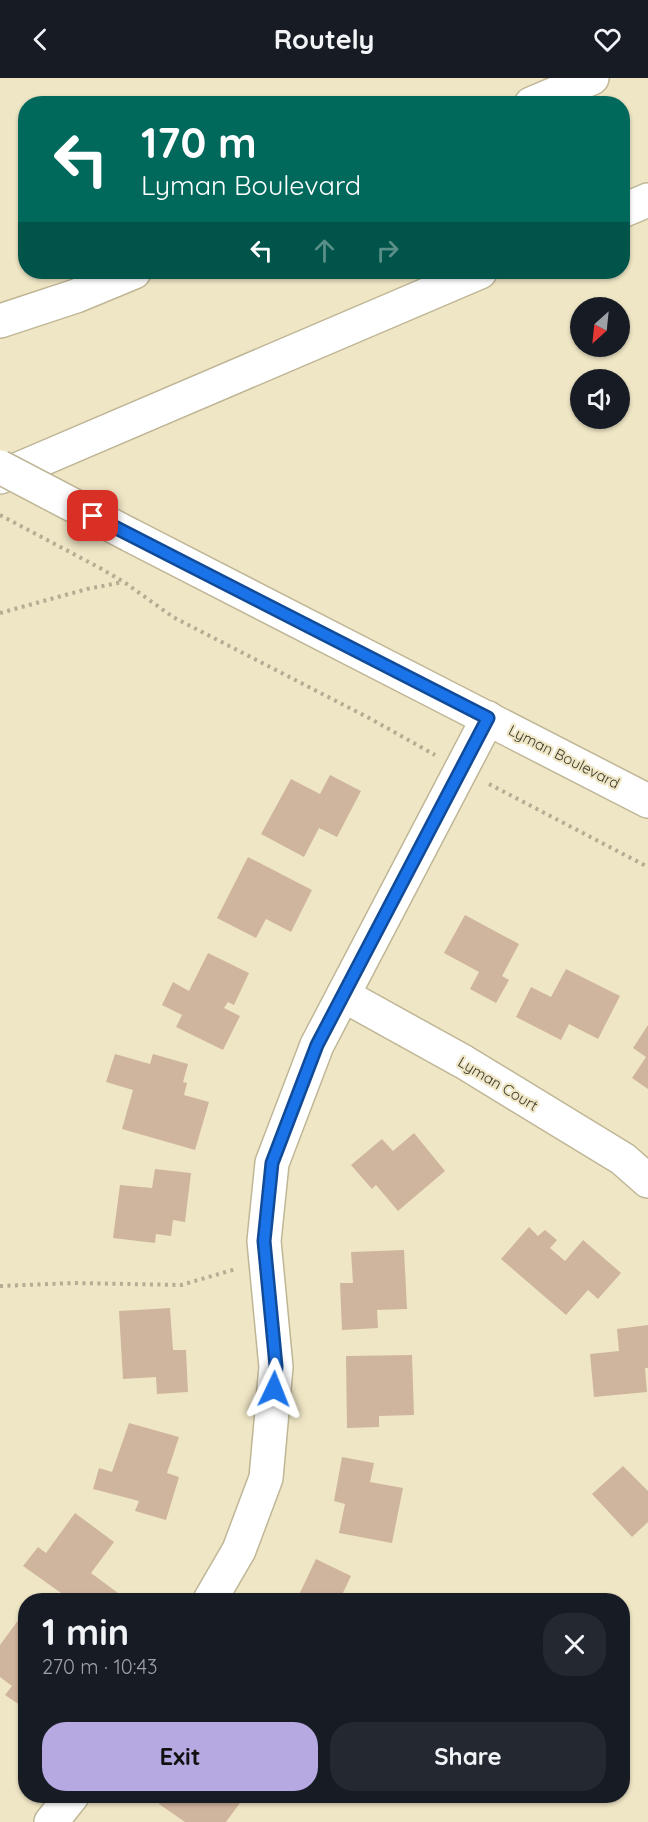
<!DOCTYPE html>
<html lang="en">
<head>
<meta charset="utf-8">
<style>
  body { margin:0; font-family:Quicksand,sans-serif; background:#242831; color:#f1f3f6; height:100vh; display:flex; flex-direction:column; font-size:22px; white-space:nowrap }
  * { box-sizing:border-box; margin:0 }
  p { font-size:20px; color:#9ea1a6 }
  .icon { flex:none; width:33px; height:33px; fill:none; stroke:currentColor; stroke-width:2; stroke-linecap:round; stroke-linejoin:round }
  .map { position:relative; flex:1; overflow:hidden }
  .details { position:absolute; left:18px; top:1515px; width:612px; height:210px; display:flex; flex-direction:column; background:#171b24; border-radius:24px; box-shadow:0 2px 4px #0004 }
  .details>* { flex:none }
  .hud { position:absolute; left:18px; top:18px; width:612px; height:183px; border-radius:24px; box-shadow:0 2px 4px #0004; background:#00695c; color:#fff; overflow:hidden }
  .needle { width:39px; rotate:207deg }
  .buttons { position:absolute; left:570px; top:219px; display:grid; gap:12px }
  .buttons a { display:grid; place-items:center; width:60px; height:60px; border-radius:50%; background:#171b24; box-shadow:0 2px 4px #0004; font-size:30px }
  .pin { position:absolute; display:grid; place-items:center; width:51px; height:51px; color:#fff; margin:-26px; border-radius:12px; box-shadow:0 3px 9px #0006 }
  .me { position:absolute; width:66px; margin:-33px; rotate:2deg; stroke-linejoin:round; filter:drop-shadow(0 0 4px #0008) }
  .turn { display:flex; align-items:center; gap:21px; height:126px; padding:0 24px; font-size:27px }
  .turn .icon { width:78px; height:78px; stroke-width:2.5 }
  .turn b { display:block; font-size:42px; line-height:51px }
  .lanes { display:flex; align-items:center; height:57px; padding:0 24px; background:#0003; justify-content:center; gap:30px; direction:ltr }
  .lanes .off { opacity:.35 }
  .round { display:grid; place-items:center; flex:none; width:63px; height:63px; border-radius:24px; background:#242831 }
  .headline { display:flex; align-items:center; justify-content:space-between; height:102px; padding:0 24px }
  h1 { font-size:36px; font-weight:700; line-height:45px }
  .action { display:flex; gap:12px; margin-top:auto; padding:12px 24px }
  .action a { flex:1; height:69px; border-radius:24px; background:#b6a8e0; color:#111; font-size:24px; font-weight:700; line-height:69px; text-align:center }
  .action a+a { background:#242831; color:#f1f3f6 }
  header { display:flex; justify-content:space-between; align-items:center; height:78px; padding:0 24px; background:#171b24; font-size:27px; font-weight:700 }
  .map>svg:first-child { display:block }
  .building { fill:#d0b59e }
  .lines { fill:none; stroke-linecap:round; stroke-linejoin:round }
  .minor-casing { stroke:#bfb696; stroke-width:36 }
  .major-casing { stroke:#bfb696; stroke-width:36 }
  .highway-casing { stroke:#bfb696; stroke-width:36 }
  .path { stroke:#b4ad93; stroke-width:4; stroke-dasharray:3 4.5; stroke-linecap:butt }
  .minor { stroke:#fff; stroke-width:33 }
  .major { stroke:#fff; stroke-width:33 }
  .highway { stroke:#fff; stroke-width:33 }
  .major-bridge-casing { stroke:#bfb696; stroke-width:36; stroke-linecap:butt }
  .major-bridge { stroke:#fff; stroke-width:33 }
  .route-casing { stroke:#114b97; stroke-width:15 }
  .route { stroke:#1a73e8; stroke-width:10 }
  .labels { text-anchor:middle; stroke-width:4.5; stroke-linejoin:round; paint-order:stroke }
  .street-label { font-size:15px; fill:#3c392c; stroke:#efe6c5 }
</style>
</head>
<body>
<header><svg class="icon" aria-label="back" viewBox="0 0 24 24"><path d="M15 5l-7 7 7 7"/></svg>Routely<svg class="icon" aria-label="heart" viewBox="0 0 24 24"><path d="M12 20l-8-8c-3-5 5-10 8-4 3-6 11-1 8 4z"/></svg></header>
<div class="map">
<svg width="648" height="1744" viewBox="0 0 648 1744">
  <rect width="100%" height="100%" fill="#efe6c5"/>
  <path class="building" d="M330 697 361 713 337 759 319 750 304 779 261 756 291 701 320 716Z
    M248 779 312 812 291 854 266 841 256 860 217 840Z
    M465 837 519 866 502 898 509 902 496 925 470 911 479 894 444 875Z
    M208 875 249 895 234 927 228 924 224 930 240 938 223 972 176 949 182 937 162 927 173 904 189 913Z
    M566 891 620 918 598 961 569 946 561 962 516 939 531 909 551 919Z
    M648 947V1011L632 1000 646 979 633 970Z
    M115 976 150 986 153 976 188 986 183 1004 187 1005 184 1017 209 1024 195 1072 122 1051 133 1012 106 1004Z
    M414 1055 445 1093 398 1133 376 1107 372 1111 351 1087 382 1061 393 1073Z
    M155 1091 191 1095 185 1144 173 1142 171 1158 156 1156 155 1165 113 1160 120 1107 152 1110Z
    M529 1149 538 1158 545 1152 557 1162 550 1170 565 1183 583 1162 621 1195 598 1221 588 1212 566 1237 501 1181Z
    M404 1172 407 1231 377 1232 378 1250 342 1252 340 1205H353L351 1174Z
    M170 1230 173 1272H186L188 1314 157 1316 156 1299 123 1301 119 1233Z
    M648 1247V1290H645L647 1314 594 1319 590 1276 619 1273 617 1251Z
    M412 1277 414 1337 379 1338V1349L347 1350 346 1278Z
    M129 1345 179 1359 167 1395 179 1399 166 1442 135 1433 139 1423 93 1411 99 1390 112 1394Z
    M342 1379 374 1385 370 1404 403 1410 392 1465 339 1455 345 1426 334 1423Z
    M623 1388 648 1413V1444L632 1459 592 1416Z
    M75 1435 114 1464 91 1495 118 1515 113 1522H71L23 1488 38 1469 46 1475Z
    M316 1481 351 1498 341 1519 349 1522 297 1521Z
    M22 1537 26 1539V1631L5 1617 12 1608 0 1599V1567Z
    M164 1718H245L226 1744H185L159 1726Z"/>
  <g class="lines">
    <g class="minor-casing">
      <path id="minor" d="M343 917 464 984 623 1081 648 1103
        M210 1522 239 1472 266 1400 276 1289 264 1163 272 1085 317 967 488 640
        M51 1744 72 1718"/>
    </g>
    <g class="major-casing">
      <path id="major" d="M130 457 648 723"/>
    </g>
    <g class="highway-casing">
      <path id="highway" d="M531 26 592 0
        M622 133 648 122
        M0 243 76 218 134 194
        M0 399 480 194"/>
    </g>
    <path class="path" d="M0 437 100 490 124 504 173 539 371 641 435 677
      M0 535 87 511 123 504
      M489 706 648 789
      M0 1208 74 1205 181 1207 236 1191"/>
    <use href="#minor" class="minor"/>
    <use href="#major" class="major"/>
    <use href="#highway" class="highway"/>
    <g class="major-bridge-casing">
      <path id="major-bridge" d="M0 389 130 457"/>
    </g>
    <use href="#major-bridge" class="major-bridge"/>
  </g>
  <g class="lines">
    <g class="route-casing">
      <path id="route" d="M93 438 488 640 317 967 272 1085 264 1163 276 1288 274 1311"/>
    </g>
    <use href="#route" class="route"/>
  </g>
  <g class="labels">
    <g class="street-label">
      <text transform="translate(564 679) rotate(27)" y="5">Lyman Boulevard</text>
      <text transform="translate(498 1006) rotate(31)" y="5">Lyman Court</text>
    </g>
  </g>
</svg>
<div class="buttons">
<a><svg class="needle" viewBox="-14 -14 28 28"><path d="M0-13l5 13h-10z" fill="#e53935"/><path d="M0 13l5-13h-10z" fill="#9ea1a6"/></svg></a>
<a><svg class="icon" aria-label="sound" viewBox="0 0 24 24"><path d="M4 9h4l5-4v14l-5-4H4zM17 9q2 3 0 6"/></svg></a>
</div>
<div class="pin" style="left:93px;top:438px;background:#d93025"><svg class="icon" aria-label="arrive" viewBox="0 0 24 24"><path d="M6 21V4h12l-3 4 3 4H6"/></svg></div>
<svg class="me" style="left:274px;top:1311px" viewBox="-20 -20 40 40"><path d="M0-17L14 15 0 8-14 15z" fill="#1a73e8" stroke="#fff" stroke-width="4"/></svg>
<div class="hud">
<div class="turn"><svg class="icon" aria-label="left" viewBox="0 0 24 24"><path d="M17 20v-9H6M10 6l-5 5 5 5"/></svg><div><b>170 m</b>Lyman Boulevard</div></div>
<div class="lanes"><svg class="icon" aria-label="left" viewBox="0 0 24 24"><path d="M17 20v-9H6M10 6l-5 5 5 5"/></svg><svg class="icon off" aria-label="ahead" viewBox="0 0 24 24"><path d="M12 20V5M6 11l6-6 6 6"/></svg><svg class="icon off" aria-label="right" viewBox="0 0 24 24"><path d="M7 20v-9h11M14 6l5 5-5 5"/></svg></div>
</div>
<section class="details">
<div class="headline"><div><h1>1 min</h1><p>270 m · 10:43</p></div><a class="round"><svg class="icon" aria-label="close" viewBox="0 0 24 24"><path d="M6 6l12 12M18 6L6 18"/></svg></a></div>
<div class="action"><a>Exit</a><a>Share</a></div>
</section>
</div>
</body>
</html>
